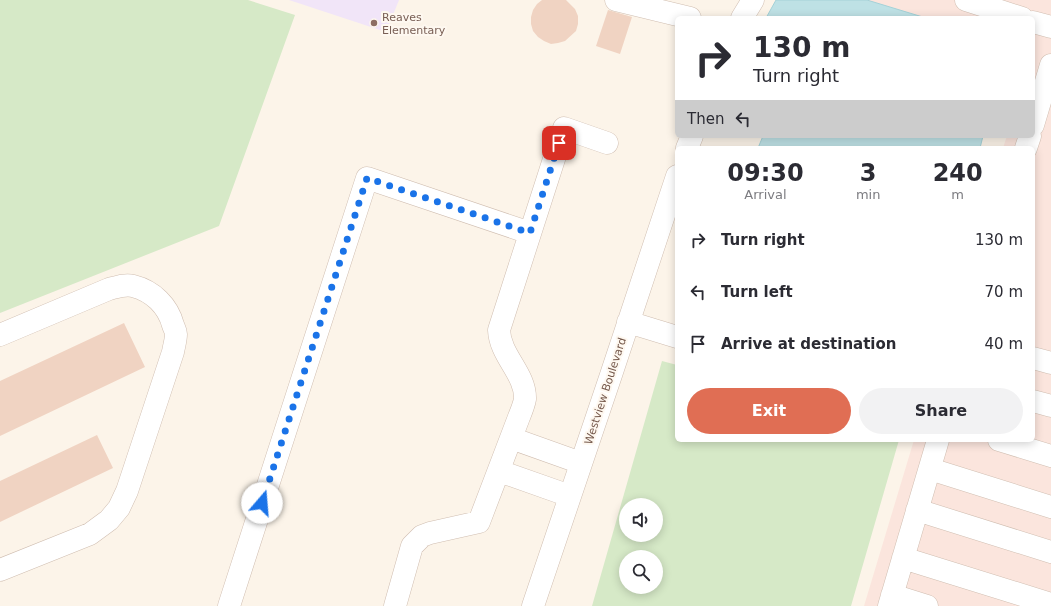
<!DOCTYPE html>
<html lang="en">
<head>
<meta charset="utf-8">
<style>
  body { margin:0; font-family:"DejaVu Sans",sans-serif; background:#f2f2f3; color:#2b2b33; height:100vh; display:flex; flex-direction:column; font-size:15px; white-space:nowrap }
  * { box-sizing:border-box; margin:0 }
  p { font-size:13px; color:#7c7c81 }
  .icon { flex:none; width:22px; height:22px; fill:none; stroke:currentColor; stroke-width:2; stroke-linecap:round; stroke-linejoin:round }
  .map { position:relative; flex:1; overflow:hidden }
  .sheet { position:absolute; left:675px; top:146px; width:360px; height:296px; display:flex; flex-direction:column; background:#fff; border-radius:6px; box-shadow:0 2px 10px #0003 }
  .sheet>* { flex:none }
  .guide { position:absolute; left:675px; top:16px; width:360px; height:122px; border-radius:6px; box-shadow:0 2px 10px #0003; background:#fff; color:#2b2b33; overflow:hidden }
  .tools { position:absolute; left:619px; top:498px; display:grid; gap:8px }
  .tools a { display:grid; place-items:center; width:44px; height:44px; border-radius:50%; background:#fff; box-shadow:0 2px 10px #0003; font-size:20px }
  .pin { position:absolute; display:grid; place-items:center; width:34px; height:34px; color:#fff; margin:-17px; border-radius:8px; box-shadow:0 2px 6px #0006 }
  .me { position:absolute; width:44px; margin:-22px; rotate:18deg; stroke-linejoin:round; filter:drop-shadow(0 0 3px #0008) }
  .turn { display:flex; align-items:center; gap:14px; height:84px; padding:0 12px; font-size:18px }
  .turn .icon { width:52px; height:52px; stroke-width:2.5 }
  .turn b { display:block; font-size:28px; line-height:34px }
  .then { display:flex; align-items:center; height:38px; padding:0 12px; background:#0003; gap:8px; font-size:15px }
  .eta { display:flex; justify-content:space-evenly; align-items:center; height:68px; text-align:center }
  .eta b { font-size:24px; font-weight:700; line-height:28px }
  .action { display:flex; gap:8px; margin-top:auto; padding:8px 12px }
  .action a { flex:1; height:46px; border-radius:24px; background:#e06e54; color:#fff; font-size:16px; font-weight:700; line-height:46px; text-align:center }
  .action a+a { background:#f2f2f3; color:#2b2b33 }
  ul { padding:0; list-style:none }
  li { display:flex; align-items:center; gap:12px; height:52px; padding:0 12px }
  li div { flex:1 }
  li b { display:block; font-size:15px }
  li em { font-style:normal }
  .map>svg:first-child { display:block }
  .commercial { fill:#fbe5dd }
  .education { fill:#f1e5f8 }
  .green { fill:#d6e9c7; fill-rule:evenodd }
  .water { fill:#bee1e5; stroke:#a4d1d7 }
  .building { fill:#f0d3c2 }
  .lines { fill:none; stroke-linecap:round; stroke-linejoin:round }
  .minor-casing { stroke:#d0beb1; stroke-width:23 }
  .minor { stroke:#fff; stroke-width:22 }
  .route { stroke:#1a73e8; stroke-width:7; stroke-dasharray:0 12.6 }
  .education-dot { fill:#8d6e63; stroke:#fef8f0; stroke-width:1.5 }
  .labels { text-anchor:middle; stroke-width:4; stroke-linejoin:round; paint-order:stroke }
  .education-label { font-size:11px; fill:#785e54; stroke:#fef8f0; text-anchor:start }
  .street-label { font-size:11px; fill:#765a4d; stroke:#fef8f0 }
</style>
</head>
<body>
<div class="map">
<svg width="1051" height="606" viewBox="0 0 1051 606">
  <rect width="100%" height="100%" fill="#fcf4e9"/>
  <path class="commercial" d="M850 0H1051V606H864L914 440H1033V148H1003L1007 136H1033V18H906Z"/>
  <path class="education" d="M289 0H399L386 32Z"/>
  <path class="green" d="M0 0H248L295 15 219 226 0 313Z
    M662 361 677 365V440H899L851 606H592ZM626 505H656V535H626ZM626 557H656V587H626Z"/>
  <path class="water" d="M776 0H867L926 18H766Z
    M763 136H983L980 148H758Z"/>
  <path class="building" d="M542 0H566L575 9 578 16V24L576 31 565 41 558 43 551 44 544 41 538 37 533 31 531 24V17L533 10 537 4Z
    M608 10 632 17 620 54 596 46Z
    M124 323 145 367 0 436V381Z
    M97 435 113 468 0 522V481Z"/>
  <g class="lines">
    <g class="minor-casing">
      <path id="minor" d="M616 0 690 18
        M966 0 1022 18
        M742 18 753 0
        M1033 22 1051 27
        M1033 125 1051 65
        M687 148 692 136
        M1026 148 1030 136
        M628 322 677 337
        M0 335 109 289C117 287 125 284 133 286 153 291 168 306 173 325 174 328 176 331 176 334 176 340 174 346 173 352L127 491 119 508 109 520 90 534 0 570
        M1033 358 1051 363
        M1033 401 1051 406
        M511 438 581 463
        M999 440 1051 456
        M930 469 1051 507
        M499 471 570 496
        M917 510 1051 552
        M903 558 1051 604
        M892 595 927 606
        M229 606 367 178 530 233
        M395 606 412 546 422 536 430 533 479 522 519 417C521 412 524 405 525 399 526 374 500 356 499 330L564 128 607 143
        M533 606 611 375 677 176
        M889 606 938 440"/>
    </g>
    <use href="#minor" class="minor"/>
  </g>
  <g class="lines">
    <path class="route" d="M262 503 367 178 530 233 559 143"/>
  </g>
  <circle class="education-dot" cx="374" cy="23" r="4"/>
  <g class="labels">
    <g class="education-label">
      <text x="382" y="21">Reaves<tspan x="382" dy="13">Elementary</tspan></text>
    </g>
    <g class="street-label">
      <text transform="translate(605 391) rotate(-72)" y="4">Westview Boulevard</text>
    </g>
  </g>
</svg>
<div class="tools">
<a><svg class="icon" aria-label="sound" viewBox="0 0 24 24"><path d="M4 9h4l5-4v14l-5-4H4zM17 9q2 3 0 6"/></svg></a>
<a><svg class="icon" aria-label="search" viewBox="0 0 24 24"><circle cx="10" cy="10" r="6"/><path d="M15 15l6 6"/></svg></a>
</div>
<div class="pin" style="left:559px;top:143px;background:#d93025"><svg class="icon" aria-label="arrive" viewBox="0 0 24 24"><path d="M6 21V4h12l-3 4 3 4H6"/></svg></div>
<svg class="me" style="left:262px;top:503px" viewBox="-20 -20 40 40"><circle r="19" fill="#fff"/><path d="M0-13L10 11 0 6-10 11z" fill="#1a73e8"/></svg>
<div class="guide">
<div class="turn"><svg class="icon" aria-label="right" viewBox="0 0 24 24"><path d="M7 20v-9h11M14 6l5 5-5 5"/></svg><div><b>130 m</b>Turn right</div></div>
<div class="then">Then<svg class="icon" aria-label="left" viewBox="0 0 24 24"><path d="M17 20v-9H6M10 6l-5 5 5 5"/></svg></div>
</div>
<section class="sheet">
<div class="eta">
<div><b>09:30</b><p>Arrival</p></div>
<div><b>3</b><p>min</p></div>
<div><b>240</b><p>m</p></div>
</div>
<ul>
<li><svg class="icon" aria-label="right" viewBox="0 0 24 24"><path d="M7 20v-9h11M14 6l5 5-5 5"/></svg><div><b>Turn right</b></div><em>130 m</em></li>
<li><svg class="icon" aria-label="left" viewBox="0 0 24 24"><path d="M17 20v-9H6M10 6l-5 5 5 5"/></svg><div><b>Turn left</b></div><em>70 m</em></li>
<li><svg class="icon" aria-label="arrive" viewBox="0 0 24 24"><path d="M6 21V4h12l-3 4 3 4H6"/></svg><div><b>Arrive at destination</b></div><em>40 m</em></li>
</ul>
<div class="action"><a>Exit</a><a>Share</a></div>
</section>
</div>
</body>
</html>
